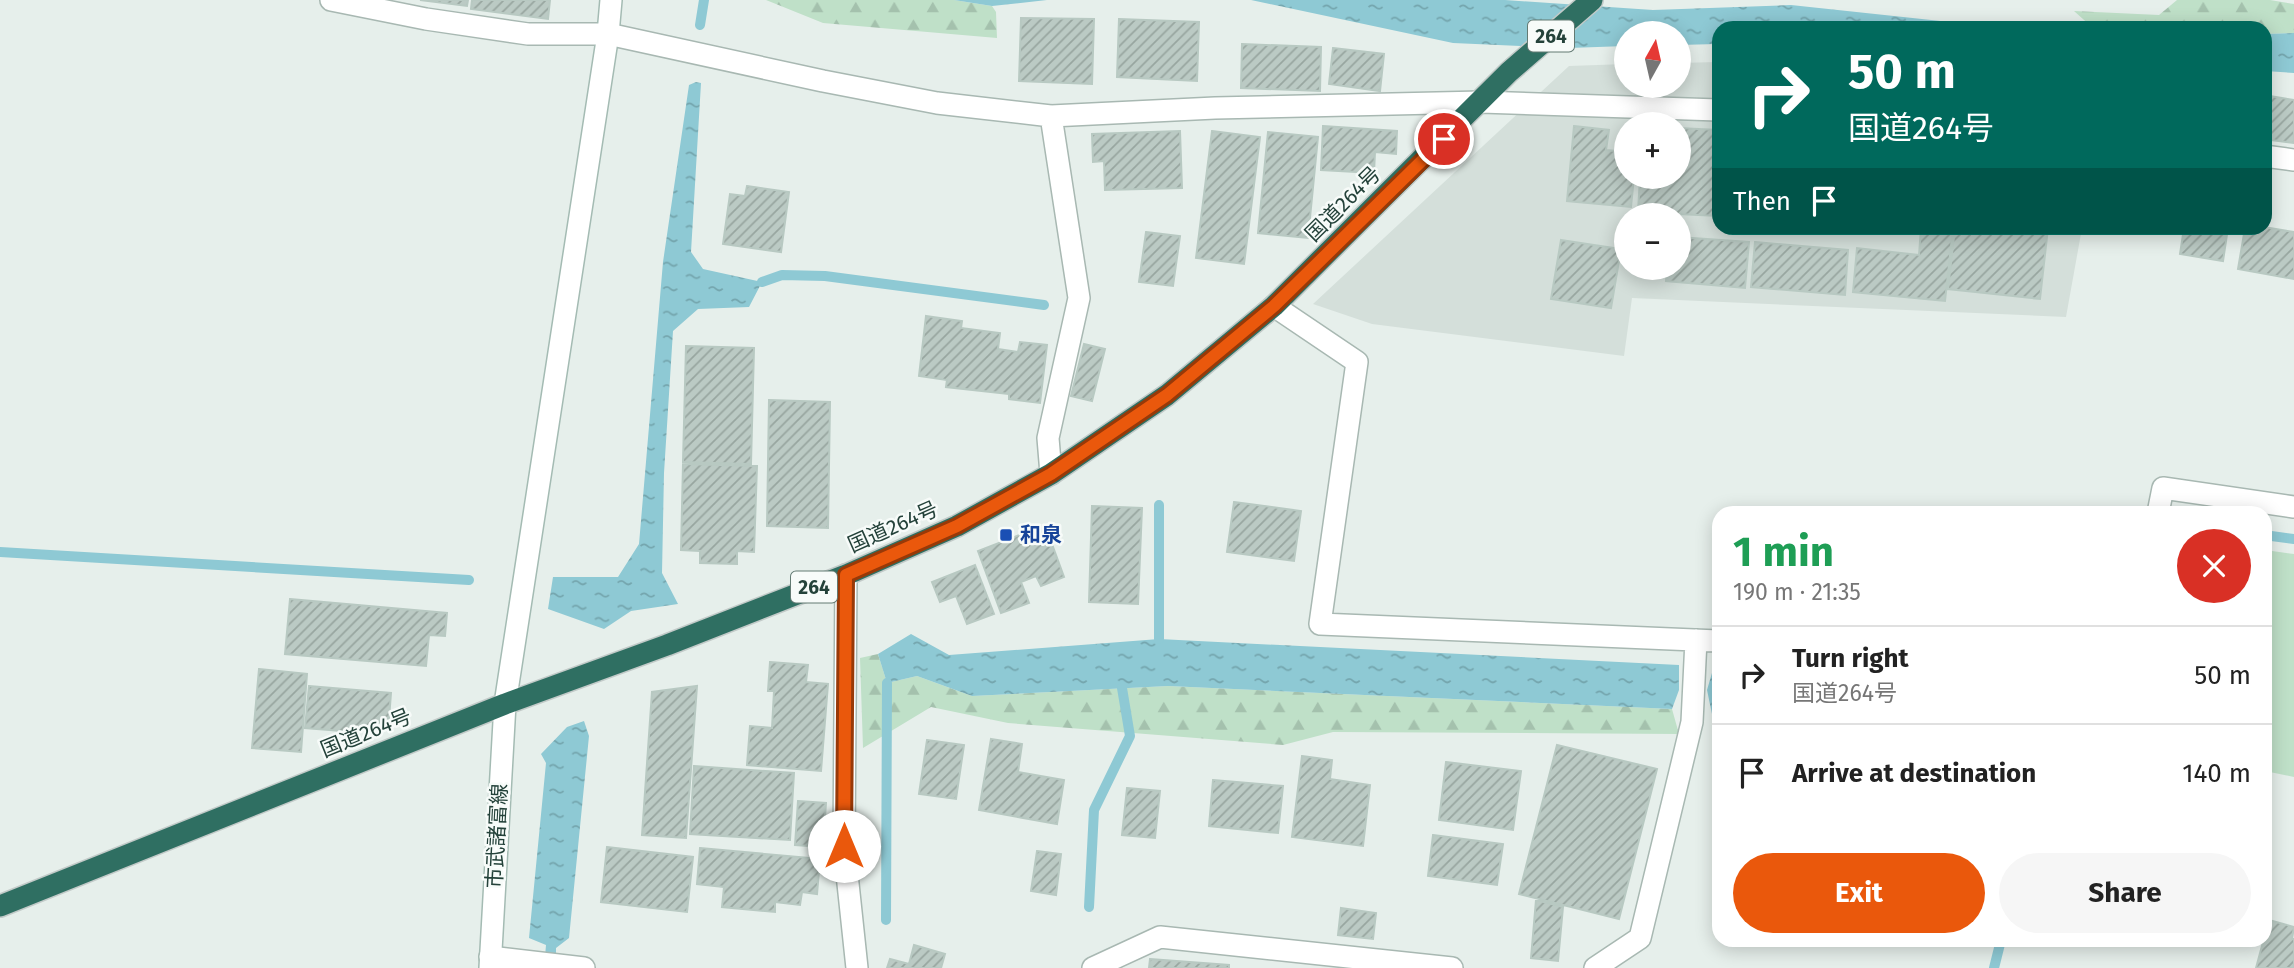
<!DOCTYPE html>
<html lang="en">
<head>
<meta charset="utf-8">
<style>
  body { margin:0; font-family:"Fira Sans","Noto Sans JP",sans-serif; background:#f6f6f6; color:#222; height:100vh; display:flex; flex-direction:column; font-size:26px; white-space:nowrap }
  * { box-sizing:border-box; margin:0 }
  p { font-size:23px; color:#767676 }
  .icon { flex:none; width:38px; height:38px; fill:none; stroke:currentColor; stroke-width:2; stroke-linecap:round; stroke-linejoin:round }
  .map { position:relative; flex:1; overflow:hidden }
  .side { position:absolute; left:1712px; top:506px; width:560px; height:441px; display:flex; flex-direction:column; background:#fff; border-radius:21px; box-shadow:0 4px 18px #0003 }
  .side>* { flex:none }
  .hud { position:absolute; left:1712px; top:21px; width:560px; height:214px; border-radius:21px; box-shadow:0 4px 18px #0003; background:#00695c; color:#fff; overflow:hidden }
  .needle { width:46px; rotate:8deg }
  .tools { position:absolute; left:1614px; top:21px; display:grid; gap:14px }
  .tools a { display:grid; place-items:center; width:77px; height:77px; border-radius:50%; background:#fff; box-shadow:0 4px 18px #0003; font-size:35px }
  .pin { position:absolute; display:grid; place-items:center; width:60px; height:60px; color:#fff; margin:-30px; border:4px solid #fff; border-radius:50%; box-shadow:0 2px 7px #0007 }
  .me { position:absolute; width:77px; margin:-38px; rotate:0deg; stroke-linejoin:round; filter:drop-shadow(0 0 5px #0008) }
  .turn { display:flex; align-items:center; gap:24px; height:147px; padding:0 21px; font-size:32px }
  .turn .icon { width:91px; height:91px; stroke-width:2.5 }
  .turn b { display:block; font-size:49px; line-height:60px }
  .then { display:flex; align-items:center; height:66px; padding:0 21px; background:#0003; gap:14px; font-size:26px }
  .round { display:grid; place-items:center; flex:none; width:74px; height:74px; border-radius:37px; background:#f6f6f6 }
  .overview { display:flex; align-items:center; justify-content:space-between; height:119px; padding:0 21px }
  h1 { font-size:42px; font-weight:700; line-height:52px; color:#1e9e55 }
  .button { display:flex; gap:14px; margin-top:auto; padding:14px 21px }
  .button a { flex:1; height:80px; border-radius:42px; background:#ea580c; color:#fff; font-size:28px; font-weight:700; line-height:80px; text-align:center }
  .button a+a { background:#f6f6f6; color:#222 }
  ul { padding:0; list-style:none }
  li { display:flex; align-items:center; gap:21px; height:98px; padding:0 21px; border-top:2px solid #e0e0e0 }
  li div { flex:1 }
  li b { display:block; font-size:26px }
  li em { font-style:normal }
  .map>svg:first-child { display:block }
  .built { fill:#d4dfda; fill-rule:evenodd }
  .forest { fill:url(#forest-firs) }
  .park { fill:#bfe0c8 }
  .water { fill:url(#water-ripples) }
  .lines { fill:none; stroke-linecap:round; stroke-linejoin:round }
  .stream { stroke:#8ec9d4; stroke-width:10 }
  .building { fill:url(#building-hatch); stroke:#b8c9c2; stroke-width:2 }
  .street-casing { stroke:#a8b8b2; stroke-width:24 }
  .secondary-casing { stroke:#a4bbb3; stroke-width:24 }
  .highway-casing { stroke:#c2cac8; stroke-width:24 }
  .street { stroke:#fff; stroke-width:21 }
  .secondary { stroke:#fff; stroke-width:21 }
  .highway { stroke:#2f6f62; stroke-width:21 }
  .route-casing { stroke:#983908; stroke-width:18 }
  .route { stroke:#ea580c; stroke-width:12 }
  .transit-dot { fill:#1a4fb4; stroke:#f7fbf9; stroke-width:2.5 }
  .labels { text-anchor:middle; stroke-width:5; stroke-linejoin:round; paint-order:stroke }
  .shield { fill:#f7fbf9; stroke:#637a73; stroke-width:2 }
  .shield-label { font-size:19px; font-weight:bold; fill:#24423a }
  .street-label { font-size:21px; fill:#24423a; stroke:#f7fbf9 }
  .transit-label { font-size:21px; font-weight:bold; fill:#164399; stroke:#f7fbf9; text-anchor:start }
</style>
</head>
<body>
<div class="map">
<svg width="2294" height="968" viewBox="0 0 2294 968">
  <defs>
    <pattern id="forest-firs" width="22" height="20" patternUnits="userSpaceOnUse" patternTransform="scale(1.75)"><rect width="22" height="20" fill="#bfe0c8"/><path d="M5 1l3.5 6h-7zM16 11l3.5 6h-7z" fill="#a4c1ad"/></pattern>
    <pattern id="water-ripples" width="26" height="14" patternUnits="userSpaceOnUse" patternTransform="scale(1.75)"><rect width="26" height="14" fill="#8ec9d4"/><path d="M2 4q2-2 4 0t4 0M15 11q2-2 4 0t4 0" fill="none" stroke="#74a5ad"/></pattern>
    <pattern id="building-hatch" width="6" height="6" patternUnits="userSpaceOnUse" patternTransform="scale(1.75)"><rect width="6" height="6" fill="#bbcac4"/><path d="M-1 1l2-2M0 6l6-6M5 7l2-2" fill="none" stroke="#98a6a0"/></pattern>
  </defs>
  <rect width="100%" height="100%" fill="#e6efeb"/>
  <path class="built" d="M1718 62V228H2082L2066 317 1632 298 1624 356 1372 324 1313 304 1569 66 1626 64V86H1678V63ZM1626 124H1678V177H1626ZM1626 215H1678V268H1626Z"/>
  <path class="forest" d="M766 0H954L992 6 996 12 997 38 823 23Z
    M2177 0H2270L2294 4V33L2265 34 2264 28H2093L2074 11 2159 15Z
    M878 654 887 683 917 676 972 696 1168 686 1672 709 1679 734 1333 732 1283 745 1008 723 931 707 863 748 860 658Z"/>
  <path class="park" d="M2265 550 2294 554V777L2265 771Z"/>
  <path class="water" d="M954 0H1047L992 6Z
    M1251 0H1505L1653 10 1791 5 2006 28H1718V44L1678 45V33H1626V46L1569 48 1453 43Z
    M2294 33V73L2265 71V34Z
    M696 82 701 83 691 252 703 269 762 282 749 307 698 309 673 331 664 473 662 573 678 604 631 611 604 629 548 609 553 577H618L639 544 663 262 689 85Z
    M911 634 949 655 1159 639 1679 665V690L1672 709 1168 686 972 696 917 676 887 683 878 654Z
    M1714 666 1718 667V714H1712L1707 690Z
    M584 721 589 736 569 938 556 948V968H544L546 945 529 938 546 763 541 754 567 727Z"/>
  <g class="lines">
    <path class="stream" d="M700 25 704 0
      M762 282 782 275 825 276 1044 305
      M2264 535 2294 539
      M0 552 469 580
      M1159 639V505
      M1089 907 1094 810 1130 736 1122 688
      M886 920 887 683
      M1994 968 2001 940"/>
  </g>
  <path class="building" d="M420 0H468L467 6Z
    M472 0H550L548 19 471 9Z
    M1021 18 1094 19 1092 84 1019 81Z
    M1119 19 1199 22 1197 81 1117 77Z
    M1242 44 1321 47 1320 91 1241 88Z
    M1333 48 1384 54 1380 91 1329 84Z
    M2264 95 2294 100V143L2264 139Z
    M1323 126 1397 131 1396 154 1375 152 1374 173 1321 170Z
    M1574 126 1609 130 1606 150 1626 152V177H1634L1631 207 1567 201Z
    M1678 128 1718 130V216L1638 212 1640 177H1678Z
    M1180 131 1182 188 1105 190 1104 161 1093 162 1092 134Z
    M1212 131 1260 137 1244 264 1196 258Z
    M1268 132 1318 137 1308 238 1258 233Z
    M747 186 789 192 781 252 723 244 730 194 745 196Z
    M2264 227 2294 232V279L2238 269 2245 228Z
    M1921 228H1953L1945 301 1853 292 1857 248 1919 255Z
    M1955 228H2048L2040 299 1948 289Z
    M2184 228H2228L2223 261 2180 254Z
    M1146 232 1180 236 1173 286 1139 282Z
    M1678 237 1749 242 1745 288 1666 281 1667 268H1678Z
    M1561 240 1621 249 1611 308 1551 299Z
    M1755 242 1848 250 1845 295 1751 287Z
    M926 316 962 321 961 328 1000 333 998 349 1018 352 1020 342 1047 345 1040 403 1009 399V394L946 387 947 380 919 376Z
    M1084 344 1105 349 1092 401 1071 396Z
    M686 346 754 348 751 464 683 462Z
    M769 400 830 402 828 528 767 526Z
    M683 464 757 466 754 552 737 551V564L700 563V551L681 550Z
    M1234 502 1301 511 1294 561 1227 552Z
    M1092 506 1142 508 1138 604 1089 602Z
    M1045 525 1064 577 1041 586 1036 576 1021 582 1029 603 1001 613 978 551Z
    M975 565 994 614 967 624 956 596 940 602 932 582Z
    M290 599 447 613 445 636 429 635 426 666 285 654Z
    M770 662 808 665 806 682 828 684 821 771 747 765 750 726 772 728 774 691H768Z
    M259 669 307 674 301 752 252 748Z
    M309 686 391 693 389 719 354 732 305 728Z
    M697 686 686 838 642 835 652 692Z
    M991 739 1022 744 1018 772 1064 780 1057 824 979 810Z
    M927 740 964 745 956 799 919 794Z
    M1557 745 1657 769 1619 919 1519 894Z
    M1302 756 1332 760 1330 779 1370 785 1363 846 1292 837Z
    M1446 762 1521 771 1513 830 1439 820Z
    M694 766 794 773 790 840 690 834Z
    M1213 780 1283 786 1278 833 1209 826Z
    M1127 788 1160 791 1155 838 1122 835Z
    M798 801 826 803 823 847 795 845Z
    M1433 835 1503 844 1497 885 1428 876Z
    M607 847 693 857 687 912 601 902Z
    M700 848 820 859 817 894 802 892 800 905 775 902V912L722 907 724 887 697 884Z
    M1037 851 1061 854 1056 895 1031 891Z
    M1536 900 1563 907 1558 961 1531 958Z
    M1341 908 1376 913 1373 939 1338 935Z
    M2269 920 2294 927 2292 939H2294V968H2256Z
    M914 945 945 954 941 968H887L890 959 909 964Z
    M1150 959 1229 965V968H1149Z"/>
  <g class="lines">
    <g class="street-casing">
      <path id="street" d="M331 0 426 19 528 34H608L823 81 937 103 1051 116 1215 108 1481 102 1718 110
        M1051 116 1079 298 1048 438 1051 474
        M2264 156 2294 160
        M1274 306 1357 362 1320 624 1718 641
        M2158 513 2163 488 2294 507
        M846 575 844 846 857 968
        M490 957 584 968
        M1093 968 1160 937 1452 968
        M1595 968 1640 938 1692 722 1696 640"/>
    </g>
    <g class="secondary-casing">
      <path id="secondary" d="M490 968 505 704 608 34 611 0"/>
    </g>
    <g class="highway-casing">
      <path id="highway" d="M0 906 505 704 667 645 846 575 957 526 1051 474 1167 395 1274 306 1509 72 1592 0"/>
    </g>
    <use href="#street" class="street"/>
    <use href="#secondary" class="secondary"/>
    <use href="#highway" class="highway"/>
  </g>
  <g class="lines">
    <g class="route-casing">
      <path id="route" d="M844 846 846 575 957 526 1051 474 1167 395 1274 306 1444 139"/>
    </g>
    <use href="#route" class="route"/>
  </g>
  <rect class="transit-dot" x="999" y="528" width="14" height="14" rx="3.5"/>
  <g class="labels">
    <g class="shield">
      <rect x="1528" y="20.5" width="46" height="31" rx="5"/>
      <rect x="791" y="571.5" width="46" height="31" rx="5"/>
    </g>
    <g class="shield-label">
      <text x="1551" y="43">264</text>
      <text x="814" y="594">264</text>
    </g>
    <g class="street-label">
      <text transform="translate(1343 204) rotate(-45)" y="7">国道264号</text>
      <text transform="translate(893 527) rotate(-24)" y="7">国道264号</text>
      <text transform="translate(366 733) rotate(-22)" y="7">国道264号</text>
      <text transform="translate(497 836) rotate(-87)" y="7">市武諸富線</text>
    </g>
    <g class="transit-label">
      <text x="1020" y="542">和泉</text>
    </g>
  </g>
</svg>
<div class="tools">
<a><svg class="needle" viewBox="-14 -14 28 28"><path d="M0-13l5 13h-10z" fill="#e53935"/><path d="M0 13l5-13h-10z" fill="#767676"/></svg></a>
<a>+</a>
<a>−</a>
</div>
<div class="pin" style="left:1444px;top:139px;background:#d93025"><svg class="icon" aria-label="arrive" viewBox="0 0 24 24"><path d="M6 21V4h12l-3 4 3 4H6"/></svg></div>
<svg class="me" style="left:844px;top:846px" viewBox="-20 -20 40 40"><circle r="19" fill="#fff"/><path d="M0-13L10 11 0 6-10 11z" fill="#ea580c"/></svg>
<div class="hud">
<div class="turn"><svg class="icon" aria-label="right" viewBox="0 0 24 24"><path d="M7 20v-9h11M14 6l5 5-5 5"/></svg><div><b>50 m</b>国道264号</div></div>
<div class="then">Then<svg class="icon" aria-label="arrive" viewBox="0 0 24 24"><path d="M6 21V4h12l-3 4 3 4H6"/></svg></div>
</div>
<section class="side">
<div class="overview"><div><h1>1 min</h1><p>190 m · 21:35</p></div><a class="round" style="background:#d93025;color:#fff"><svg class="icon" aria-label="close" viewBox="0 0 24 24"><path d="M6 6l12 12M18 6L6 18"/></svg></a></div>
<ul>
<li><svg class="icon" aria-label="right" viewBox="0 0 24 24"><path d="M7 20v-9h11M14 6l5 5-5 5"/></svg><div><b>Turn right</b><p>国道264号</p></div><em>50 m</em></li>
<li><svg class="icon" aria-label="arrive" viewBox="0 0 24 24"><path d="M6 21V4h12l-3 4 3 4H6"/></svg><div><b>Arrive at destination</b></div><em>140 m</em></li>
</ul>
<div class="button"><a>Exit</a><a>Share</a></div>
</section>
</div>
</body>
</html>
